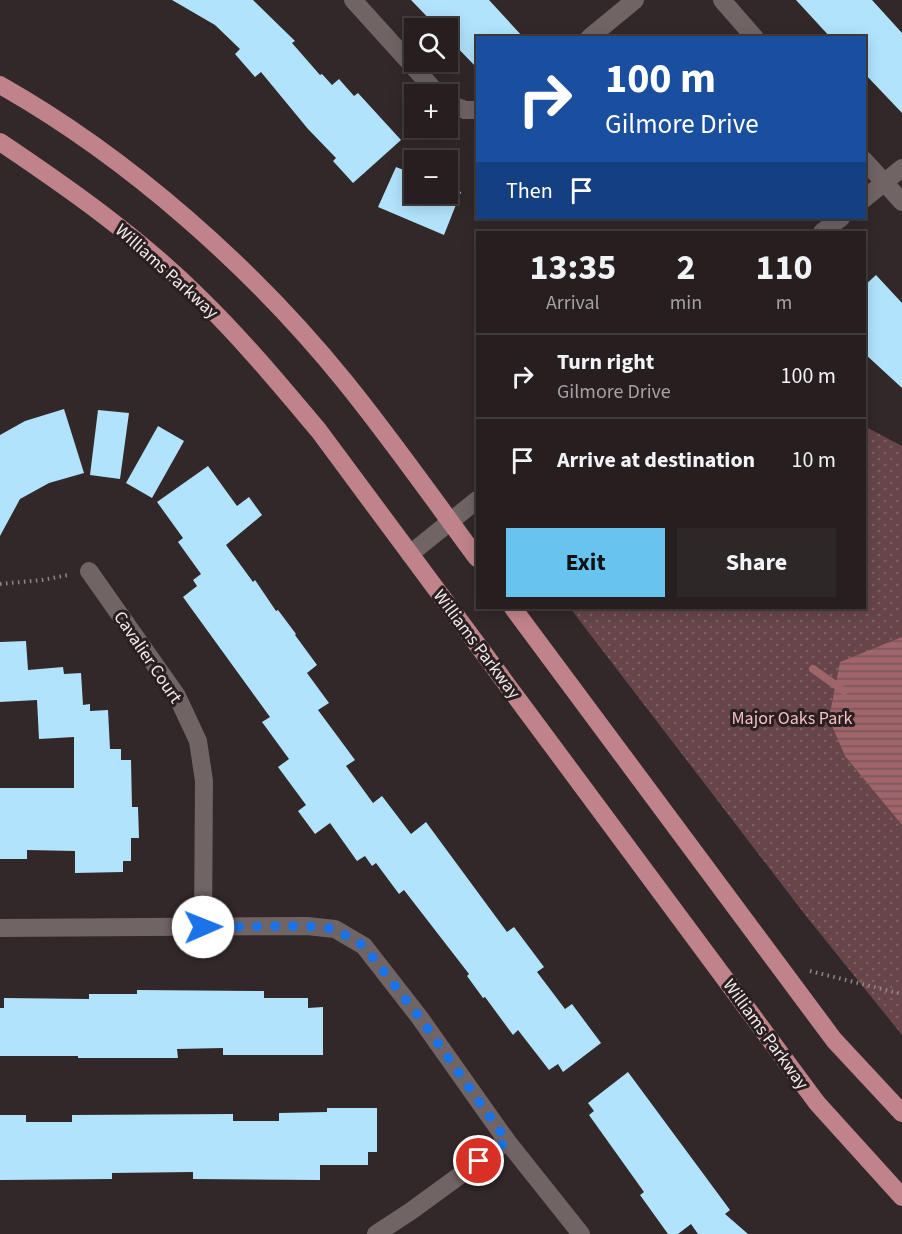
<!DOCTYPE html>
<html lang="en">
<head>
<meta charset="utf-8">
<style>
  body { margin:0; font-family:"Source Sans 3",sans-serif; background:#2e2728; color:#f1f3f6; height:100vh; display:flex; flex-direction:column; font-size:22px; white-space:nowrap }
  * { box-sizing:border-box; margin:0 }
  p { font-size:20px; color:#a4a2a4 }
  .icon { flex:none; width:33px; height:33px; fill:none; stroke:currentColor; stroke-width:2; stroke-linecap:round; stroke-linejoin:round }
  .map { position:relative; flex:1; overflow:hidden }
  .sheet { position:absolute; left:476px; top:231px; width:390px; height:378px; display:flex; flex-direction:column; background:#261e1f; border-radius:0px; box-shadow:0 3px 15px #0003,0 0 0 2px #423c3d }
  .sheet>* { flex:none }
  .guide { position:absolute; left:476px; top:36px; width:390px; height:183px; border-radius:0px; box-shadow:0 3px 15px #0003,0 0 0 2px #423c3d; background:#1a4fa0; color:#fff; overflow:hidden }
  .fabs { position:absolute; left:404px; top:18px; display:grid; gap:12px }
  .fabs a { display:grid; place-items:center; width:54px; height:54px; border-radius:0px; background:#261e1f; box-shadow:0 3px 15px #0003,0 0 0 2px #423c3d; font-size:30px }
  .pin { position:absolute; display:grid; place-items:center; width:51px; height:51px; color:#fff; margin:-26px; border:3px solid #fff; border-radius:50%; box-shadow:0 2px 6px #0007 }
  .me { position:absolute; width:66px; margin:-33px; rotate:89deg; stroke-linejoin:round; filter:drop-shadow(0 0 4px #0008) }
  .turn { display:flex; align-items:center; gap:21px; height:126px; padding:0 30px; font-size:27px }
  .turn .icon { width:78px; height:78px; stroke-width:2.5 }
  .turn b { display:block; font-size:42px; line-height:51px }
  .then { display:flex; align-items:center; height:57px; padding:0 30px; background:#0003; gap:12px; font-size:22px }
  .eta { display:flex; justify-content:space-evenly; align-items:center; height:102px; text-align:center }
  .eta b { font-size:36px; font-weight:700; line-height:42px }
  .action { display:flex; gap:12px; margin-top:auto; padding:12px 30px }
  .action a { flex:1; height:69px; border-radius:0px; background:#66c4ef; color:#111; font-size:24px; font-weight:700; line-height:69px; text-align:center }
  .action a+a { background:#2e2728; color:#f1f3f6 }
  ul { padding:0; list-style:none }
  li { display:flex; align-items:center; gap:18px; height:84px; padding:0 30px; border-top:2px solid #423c3d }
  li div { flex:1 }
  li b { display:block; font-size:22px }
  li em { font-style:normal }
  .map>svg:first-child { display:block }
  .park { fill:url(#park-dots) }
  .water { fill:url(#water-rules) }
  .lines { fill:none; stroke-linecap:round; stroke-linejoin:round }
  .stream { stroke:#a0646b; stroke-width:8 }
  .building { fill:#b1e3fd }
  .path { stroke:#918788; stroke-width:4; stroke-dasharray:1.5 4.5; stroke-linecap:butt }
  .minor { stroke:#706465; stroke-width:18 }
  .major { stroke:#c0838b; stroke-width:18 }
  .route { stroke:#1a73e8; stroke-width:10; stroke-dasharray:0 18 }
  .labels { text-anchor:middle; stroke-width:6; stroke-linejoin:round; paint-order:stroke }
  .street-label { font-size:18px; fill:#f2ebec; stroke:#291f20 }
  .park-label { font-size:18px; fill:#f7bfc4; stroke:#291f20 }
</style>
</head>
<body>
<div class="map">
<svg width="902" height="1234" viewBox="0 0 902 1234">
  <defs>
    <pattern id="park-dots" width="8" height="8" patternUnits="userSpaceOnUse" patternTransform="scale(1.5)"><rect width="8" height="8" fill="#674549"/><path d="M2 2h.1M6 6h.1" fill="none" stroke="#7d6063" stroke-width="1.8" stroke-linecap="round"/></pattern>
    <pattern id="water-rules" width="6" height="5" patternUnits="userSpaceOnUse" patternTransform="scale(1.5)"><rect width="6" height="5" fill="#a0646b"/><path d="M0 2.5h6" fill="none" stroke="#79565b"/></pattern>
  </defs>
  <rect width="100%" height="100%" fill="#332829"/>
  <path class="park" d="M864 426 902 446V1035L806 916 570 608H864Z"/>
  <path class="water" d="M902 637V825L845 756 829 719 840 662Z"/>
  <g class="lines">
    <path class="stream" d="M813 669 844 691"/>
  </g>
  <path class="building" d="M172 0H253L295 41 292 43 320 75 322 74 332 85 339 79 354 96 358 93 401 140 353 183 333 161 336 158 308 129 261 72 255 77 235 54 240 49 215 25Z
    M411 0H489L524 38H477V68L447 37V28H438Z
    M796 0H872L902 33V113L864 73V38H831Z
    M396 167 414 174V194H447V186L461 192 444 235 378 207Z
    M876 275 902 303V388L864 353V286Z
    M64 409 84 473 49 483 20 499 0 536V435L25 421Z
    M98 410 129 413 120 479 90 475Z
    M158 426 184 441 152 498 126 483Z
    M208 466 237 506 249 497 262 515 226 545 253 582 255 580 276 611 278 610 296 634 295 635 317 665 307 673 329 703 318 710 355 760 346 766 373 803 382 796 411 834 426 822 507 932 514 927 544 967 537 972 565 1009 572 1004 601 1043 563 1072 558 1064 549 1070 518 1030 513 1035 485 997 483 998 467 976 469 974 404 890 399 894 376 863 372 866 365 856 357 861 330 823 315 834 298 811 306 805 278 767 289 759 262 722 270 717 183 597 197 586 193 580 201 574 178 542 183 538 157 502Z
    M26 641 28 670 63 667 64 674 81 673 83 705 90 704V711L108 710 110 749H121V760H131L132 807H138L139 838H131V861H123V872L75 873V851L27 850V859H0V788H74V737L39 739 37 700 0 702V642Z
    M137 990 264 991V998H308V1008L323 1007V1055H223V1048L177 1049 178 1058H78V1056H0V1008H4V998L89 999V994H137Z
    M628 1072 730 1210 725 1214 748 1234H698L691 1224 678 1234H668L640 1195 644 1192 589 1115 594 1111 588 1103Z
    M327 1108H377V1152H368V1165H320V1180L193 1179V1172L112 1173V1179L0 1180V1115H26V1122H72V1115L233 1114V1121H279V1113L327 1112Z"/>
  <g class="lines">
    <path class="path" d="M0 584 42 580 68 575
      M810 971 902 994"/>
    <path class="minor" d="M353 0 438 94
      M722 0 755 38
      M589 38 635 0
      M447 103 465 110H477
      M864 160 902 202
      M864 199 902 168
      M822 232 841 218
      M410 554 477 500
      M89 571 177 696 198 741 204 781 203 927
      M0 928 307 926 335 929 364 946 420 1018 507 1141 581 1234
      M376 1234 411 1211 507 1141"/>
    <path class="major" d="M0 85C129 158 253 268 346 383 392 440 434 500 477 558
      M0 142C70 189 141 239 201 299 243 340 281 386 319 431L817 1103 902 1197
      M513 608 834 1040 902 1113"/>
  </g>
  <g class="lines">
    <path class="route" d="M203 927 307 926 335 929 364 946 420 1018 507 1141 479 1161"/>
  </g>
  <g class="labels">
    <g class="street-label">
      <text transform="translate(167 271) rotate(42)" y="6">Williams Parkway</text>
      <text transform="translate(477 644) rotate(53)" y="6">Williams Parkway</text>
      <text transform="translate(148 657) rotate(56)" y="6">Cavalier Court</text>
      <text transform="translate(766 1034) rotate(54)" y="6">Williams Parkway</text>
    </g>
    <g class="park-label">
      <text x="792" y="724">Major Oaks Park</text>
    </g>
  </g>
</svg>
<div class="fabs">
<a><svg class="icon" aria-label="search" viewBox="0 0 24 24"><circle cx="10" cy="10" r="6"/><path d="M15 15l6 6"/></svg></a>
<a>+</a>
<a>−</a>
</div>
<div class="pin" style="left:479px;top:1161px;background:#d93025"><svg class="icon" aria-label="arrive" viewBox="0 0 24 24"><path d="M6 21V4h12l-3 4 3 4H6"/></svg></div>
<svg class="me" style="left:203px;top:927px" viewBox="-20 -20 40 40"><circle r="19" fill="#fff"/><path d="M0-13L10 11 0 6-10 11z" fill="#1a73e8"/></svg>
<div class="guide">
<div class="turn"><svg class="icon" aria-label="right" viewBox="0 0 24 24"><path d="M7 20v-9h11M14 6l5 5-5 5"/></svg><div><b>100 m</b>Gilmore Drive</div></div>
<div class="then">Then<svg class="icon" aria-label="arrive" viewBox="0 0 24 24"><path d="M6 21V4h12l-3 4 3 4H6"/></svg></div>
</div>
<section class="sheet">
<div class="eta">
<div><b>13:35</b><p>Arrival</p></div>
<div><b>2</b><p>min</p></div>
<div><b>110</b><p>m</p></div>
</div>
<ul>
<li><svg class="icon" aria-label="right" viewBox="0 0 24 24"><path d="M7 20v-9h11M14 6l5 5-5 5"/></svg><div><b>Turn right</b><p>Gilmore Drive</p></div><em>100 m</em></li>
<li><svg class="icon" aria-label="arrive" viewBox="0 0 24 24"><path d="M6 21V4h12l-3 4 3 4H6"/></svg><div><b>Arrive at destination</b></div><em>10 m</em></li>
</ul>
<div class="action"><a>Exit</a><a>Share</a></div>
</section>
</div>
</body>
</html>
